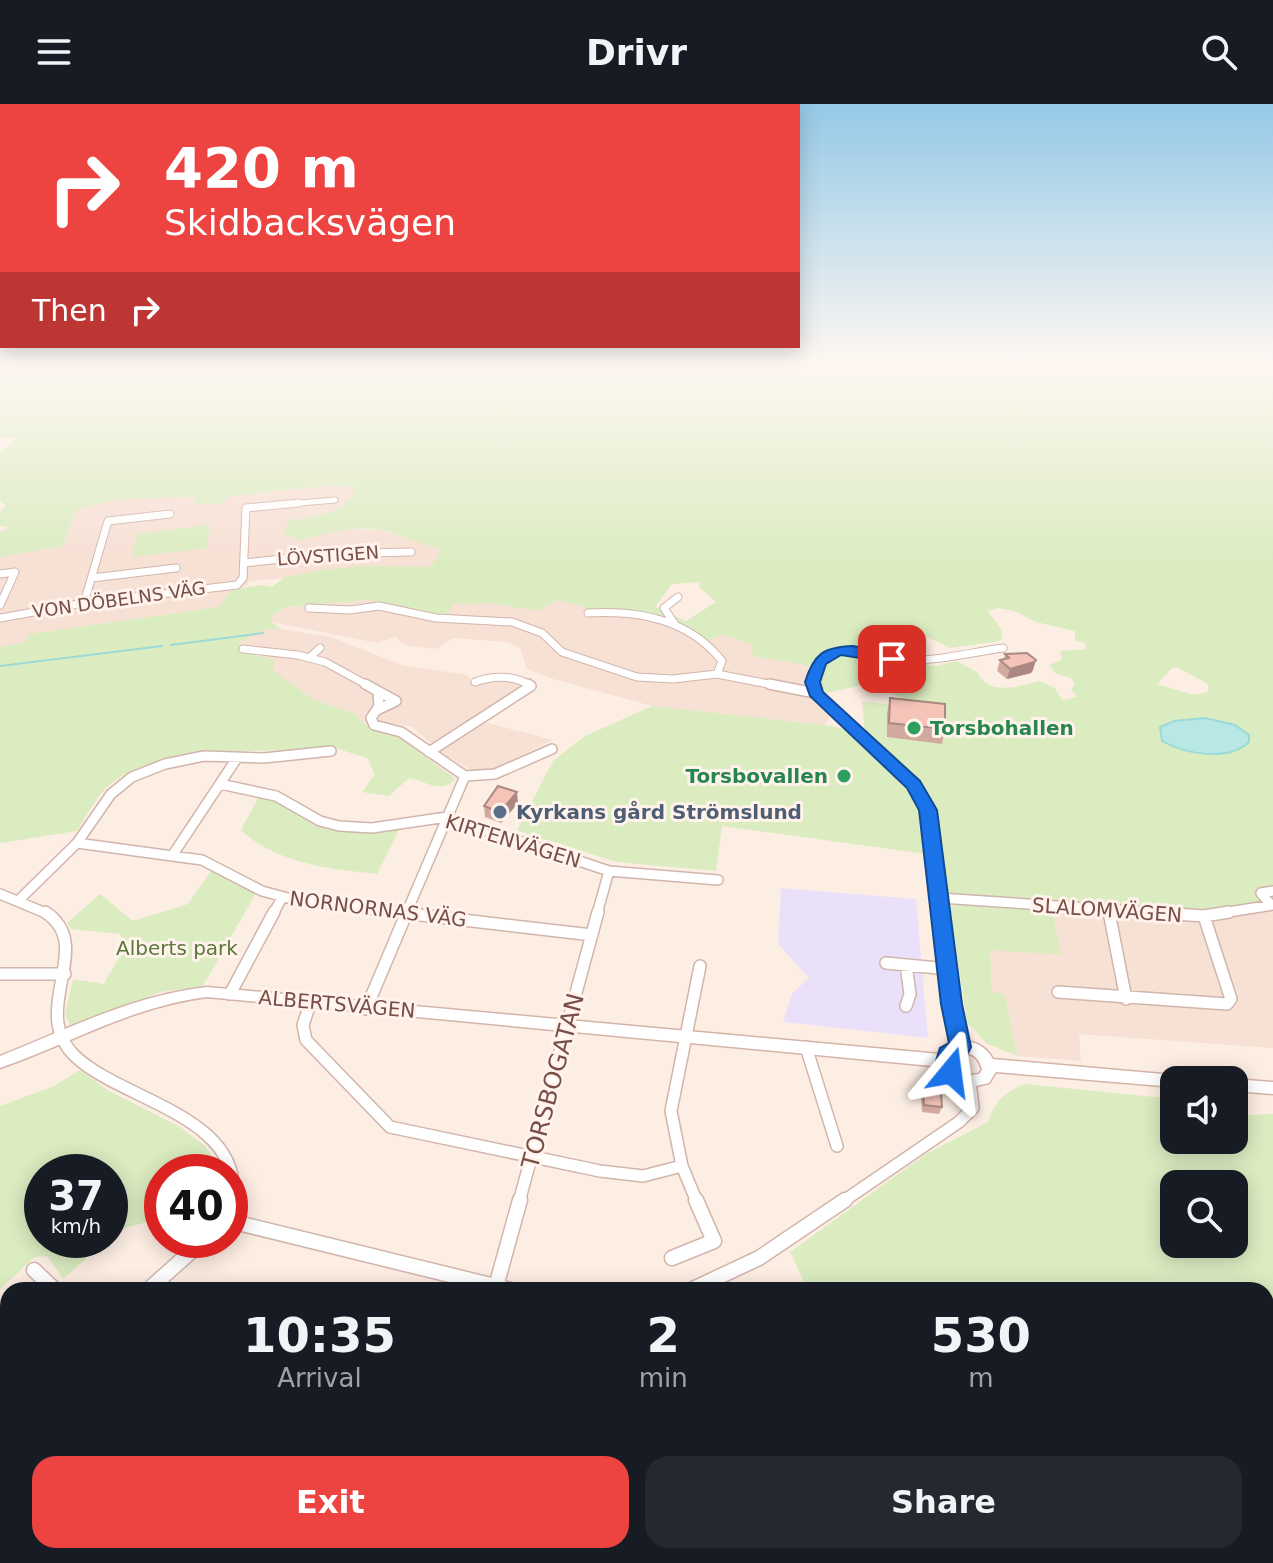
<!DOCTYPE html>
<html lang="en">
<head>
<meta charset="utf-8">
<style>
  body { margin:0; font-family:"DejaVu Sans",sans-serif; background:#242831; color:#f1f3f6; height:100vh; display:flex; flex-direction:column; font-size:30px; white-space:nowrap }
  * { box-sizing:border-box; margin:0 }
  p { font-size:26px; color:#9ea1a6 }
  .icon { flex:none; width:44px; height:44px; fill:none; stroke:currentColor; stroke-width:2; stroke-linecap:round; stroke-linejoin:round }
  .map { position:relative; flex:1; overflow:hidden }
  .drawer { position:absolute; left:0px; top:1178px; width:1274px; height:282px; display:flex; flex-direction:column; background:#171b24; border-radius:24px 24px 0 0; box-shadow:0 4px 20px #0003 }
  .drawer>* { flex:none }
  .banner { position:absolute; left:0px; top:0px; width:800px; height:244px; box-shadow:0 4px 20px #0003; background:#ed4442; color:#fff; overflow:hidden }
  .tools { position:absolute; left:1160px; top:962px; display:grid; gap:16px }
  .tools a { display:grid; place-items:center; width:88px; height:88px; border-radius:16px; background:#171b24; box-shadow:0 4px 20px #0003; font-size:40px }
  .speed { position:absolute; left:24px; top:1050px; display:flex; gap:16px; font-size:40px; font-weight:700; text-align:center }
  .speed>* { display:grid; place-content:center; width:104px; height:104px; border-radius:50%; background:#171b24; box-shadow:0 4px 20px #0003; line-height:1 }
  .speed small { font-size:20px; font-weight:400 }
  .speed .limit { border:12px solid #d22; background:#fff; color:#111 }
  .pin { position:absolute; display:grid; place-items:center; width:68px; height:68px; color:#fff; margin:-34px; border-radius:16px; box-shadow:0 4px 12px #0006 }
  .me { position:absolute; width:88px; margin:-44px; rotate:16deg; stroke-linejoin:round; filter:drop-shadow(0 0 6px #0008) }
  .turn { display:flex; align-items:center; gap:28px; height:168px; padding:0 32px; font-size:36px }
  .turn .icon { width:104px; height:104px; stroke-width:2.5 }
  .turn b { display:block; font-size:56px; line-height:68px }
  .then { display:flex; align-items:center; height:76px; padding:0 32px; background:#0003; gap:16px; font-size:30px }
  .eta { display:flex; justify-content:space-evenly; align-items:center; height:136px; text-align:center }
  .eta b { font-size:48px; font-weight:800; line-height:56px }
  .action { display:flex; gap:16px; margin-top:auto; padding:16px 32px }
  .action a { flex:1; height:92px; border-radius:24px; background:#ed4442; color:#fff; font-size:32px; font-weight:800; line-height:92px; text-align:center }
  .action a+a { background:#242831; color:#f1f3f6 }
  header { display:flex; justify-content:space-between; align-items:center; height:104px; padding:0 32px; background:#171b24; font-size:36px; font-weight:800 }
  .map>svg:first-child { display:block }
  .residential { fill:#f7e0d4 }
  .education { fill:#ebe0fa }
  .green { fill:#dbecc1; fill-rule:evenodd }
  .water { fill:#b7e8e5; stroke:#9cdad7; stroke-width:2 }
  .lines { fill:none; stroke-linecap:round; stroke-linejoin:round }
  .stream { stroke:#9cdad7; stroke-width:2 }
  .street-far4-casing { stroke:#d1b5ac; stroke-width:7 }
  .street-far3-casing { stroke:#d1b5ac; stroke-width:9 }
  .street-far2-casing { stroke:#d1b5ac; stroke-width:12 }
  .street-far1-casing { stroke:#d1b5ac; stroke-width:14 }
  .street-casing { stroke:#d1b5ac; stroke-width:17 }
  .secondary-casing { stroke:#d5b3a9; stroke-width:3 }
  .street-far4 { stroke:#fff; stroke-width:5 }
  .street-far3 { stroke:#fff; stroke-width:7 }
  .street-far2 { stroke:#fff; stroke-width:9 }
  .street-far1 { stroke:#fff; stroke-width:11 }
  .street { stroke:#fff; stroke-width:14 }
  .secondary { fill:#fff; fill-rule:evenodd }
  .wall { fill:#d2a99f }
  .shaded-wall { fill:#ab8982 }
  .building { fill:#f4c4b9; stroke:#ab8982; stroke-width:2 }
  .route { fill:#1a73e8; stroke:#114b97; stroke-width:2 }
  .leisure-dot { fill:#2e9e5b; stroke:#fff3eb; stroke-width:3 }
  .service-dot { fill:#5c6f8a; stroke:#fff3eb; stroke-width:3 }
  .labels { text-anchor:middle; stroke-width:6; stroke-linejoin:round; paint-order:stroke }
  .far-street-label { font-size:18px; fill:#774e48; stroke:#fff3eb }
  .leisure-label { font-size:20px; font-weight:bold; fill:#27864d; stroke:#fff3eb; text-anchor:start }
  .service-label { font-size:20px; font-weight:bold; fill:#4e5e75; stroke:#fff3eb; text-anchor:start }
  .street-label { font-size:20px; fill:#774e48; stroke:#fff3eb }
  .park-label { font-size:20px; fill:#5a773c; stroke:#fff3eb }
  .near-street-label { font-size:24px; fill:#774e48; stroke:#fff3eb }
</style>
</head>
<body>
<header><svg class="icon" aria-label="menu" viewBox="0 0 24 24"><path d="M4 6h16M4 12h16M4 18h16"/></svg>Drivr<svg class="icon" aria-label="search" viewBox="0 0 24 24"><circle cx="10" cy="10" r="6"/><path d="M15 15l6 6"/></svg></header>
<div class="map">
<svg width="1273" height="1459" viewBox="0 0 1273 1459">
  <rect width="100%" height="100%" fill="#fdeee3"/>
  <path class="residential" d="M335 381 356 384 348 400 329 409 288 417 300 436 343 425 379 426 439 443V451L430 463 249 477 247 482 231 486 219 503 30 530 27 538 0 543V453L63 442 76 406 100 398 156 392 197 394 195 400 230 392Z
    M369 496 382 499H490L538 507 557 496 616 506 723 530 753 541V552L811 562 813 593 830 612 825 621 652 602 550 574 527 565 520 544 508 538 453 534 436 545 405 541 396 533 377 539 272 518V512L285 503Z
    M281 525 331 533 402 561 467 571 475 582 492 576 525 580 532 587 484 618 553 636 487 668H475L440 648 413 623 380 617 365 620 354 609 314 596 287 580 259 550 240 548 239 538 264 526Z
    M1273 804V944L1079 930 1081 957 1017 952 1005 890 992 888 990 845 1060 851 1052 806 1190 815Z"/>
  <path class="education" d="M781 784 916 795 928 934 783 918 792 890 809 874 778 840Z"/>
  <path class="green" d="M0 257H1273V797C1170 820 1055 799 951 790L944 786 935 723 919 722 926 750 722 722 716 767 616 758 552 737 525 732 526 729 517 726 553 657 585 632 652 602 825 621 865 629 862 597 923 605 872 579 826 589 810 587 811 562 752 552 753 541 723 531 705 538 640 509 589 507 582 502 557 496 538 507 490 499 453 500 447 513 434 512 369 496 285 503 272 512V518L281 525 264 526 240 538V548L274 555V567L314 596 354 609 365 620 403 636 456 675C440 691 427 677 409 674L389 692 362 688 375 670 367 654 329 642 311 646C252 648 155 641 108 682 96 693 86 713 77 727L0 739V543L27 538 29 530 219 503 231 486 261 481 272 483 285 473 323 466 366 462 430 463 439 451V444C419 441 401 430 380 426 352 421 326 430 300 436L283 429 288 417C317 411 341 413 356 384L335 381 230 392 222 400H195L196 394C156 393 115 393 76 406L63 442 0 453V428L8 423 0 422V408L6 402 0 397V349L16 334 0 335ZM699 478 700 484 716 498 686 517 655 503 672 480ZM998 504 1014 507 1036 518 1075 527V536L1085 539 1086 545 1060 547 1062 556 1049 561 1056 570 1071 574 1075 581 1071 585 1077 593 1062 596 1055 584 1040 577C1018 582 989 593 977 568L956 557 936 562 877 555 869 544 881 531 921 530 951 544 999 537 1002 534 1001 525 988 507ZM1177 563 1208 580V588L1194 591 1157 580 1171 565ZM1205 614 1184 647 1162 637 1174 617Z
    M210 420 207 444 132 453 136 430Z
    M259 692C279 698 293 708 311 717 340 731 369 729 400 724L377 770C330 765 277 760 241 726Z
    M213 764 256 789 203 882 161 888 71 922 65 911 73 875 104 880C112 863 129 847 120 830L71 825 67 819 100 790 133 817 188 800Z
    M957 800 1052 806 1061 851 990 846 992 888 1005 890 1017 952 986 939 967 918 950 803Z
    M80 966 109 987 180 1023 205 1042 223 1068H162V1103L154 1116 125 1124 110 1134V1068H42V1136H107L63 1175 47 1152 35 1153 0 1185V1002L54 982Z
    M1025 980 1174 995V1036H1234V1006L1249 1011 1273 1010V1459H1037L1032 1452H1266V1186H808L790 1148 926 1050 988 1018C995 997 1004 988 1025 980ZM1174 1080H1234V1140H1174Z"/>
  <path class="water" d="M1205 614 1235 621 1249 631V638C1228 658 1185 650 1162 637L1160 623 1174 617Z"/>
  <g class="lines">
    <path class="stream" d="M171 541 263 529
      M0 562 162 542"/>
    <g class="street-far4-casing">
      <path id="street-far4" d="M277 401 335 396"/>
    </g>
    <g class="street-far3-casing">
      <path id="street-far3" d="M244 459 326 450 411 448
        M0 470 15 468 0 501
        M92 474 176 464
        M84 499 108 417 170 410
        M309 504 350 506 379 502 436 514 512 518 542 529 562 548 637 573 673 575 717 570 779 582
        M588 509C639 506 689 515 722 557L717 570
        M0 514 84 499 237 481 243 474 246 404 299 399
        M674 519 664 504 678 493
        M243 545 298 551 325 558 369 582
        M310 553 320 544
        M475 578C493 571 515 571 531 582
        M815 582C812 525 877 555 909 556 939 557 973 548 1003 544"/>
    </g>
    <g class="street-far2-casing">
      <path id="street-far2" d="M365 580 396 597 377 606
        M769 580 815 589
        M815 580V589L913 681 928 706 941 810
        M378 588 379 602 371 614 374 621 401 628 465 672 495 670 552 645
        M429 648 531 582 528 580
        M220 680 276 692 320 717 339 722 372 724 447 713 609 767 718 776
        M77 739 202 756 262 787 299 797 412 810
        M172 752 237 654
        M1261 789 1271 801
        M1261 789 1273 787
        M0 790 48 810
        M940 794 1176 810
        M19 796 77 739 111 690 132 673 165 660 204 652 264 654 331 647
        M1109 807 1110 810
        M273 810 282 794
        M406 810 465 672
        M597 810 609 767
        M1216 810 1273 801"/>
    </g>
    <g class="street-far1-casing">
      <path id="street-far1" d="M45 808C98 842 26 907 76 953 123 997 247 1013 232 1098
        M395 808 592 831
        M941 808 960 943
        M1109 808 1126 895
        M1147 808 1204 812 1229 808
        M886 859 948 865
        M906 861 910 890 906 902
        M0 870H65
        M1058 888 1227 900 1231 895 1204 812
        M230 890 274 808
        M310 900 303 921 306 936 390 1023 600 1067 643 1072 682 1062
        M366 905 407 808
        M806 943 837 1042
        M519 1098 598 808
        M697 1098 682 1062 671 1007 700 862
        M842 1098 959 1018 973 1004 970 978"/>
    </g>
    <g class="street-casing">
      <path id="street" d="M230 1106 232 1096
        M230 1117 511 1186
        M672 1154 714 1137 696 1096
        M34 1166 55 1186
        M148 1186 204 1136
        M495 1186 520 1096
        M691 1186 759 1154 845 1096
        M0 1306 8 1303
        M8 1319V1359
        M22 1452V1459
        M284 1452 313 1459
        M716 1452 731 1459
        M381 1459 384 1452"/>
    </g>
    <g class="secondary-casing">
      <path id="secondary" d="M207 883 940 950C955 931 981 934 993 955L1174 971 1179 973 1181 976H1174V983L996 968 989 979 967 984 946 972 942 963 207 893C130 903 72 939 0 964V952C68 925 133 891 207 883ZM966 949C975 951 980 956 982 966L979 970 969 971 957 964 954 954 958 950Z
        M1234 975 1273 978V990L1234 987V976H1230Z"/>
    </g>
    <use href="#street-far4" class="street-far4"/>
    <use href="#street-far3" class="street-far3"/>
    <use href="#street-far2" class="street-far2"/>
    <use href="#street-far1" class="street-far1"/>
    <use href="#street" class="street"/>
    <use href="#secondary" class="secondary"/>
  </g>
  <path class="wall" d="M1005 550 1033 566 1031 569 1007 575 997 567 1000 556 1004 555Z
    M890 594 945 625 942 640 887 633V609Z
    M518 699 501 719 485 713 484 702Z
    M923 987 942 1003 939 1010 922 1008 921 994Z"/>
  <path class="shaded-wall" d="M1036 556 1033 566 1031 569 1007 575 1010 565Z
    M517 688 518 699 501 719 500 708Z"/>
  <path class="building" d="M1027 549 1036 556 1034 558 1010 565 1000 556 1009 554 1005 550Z
    M890 594 945 600V625L889 619Z
    M498 682 517 688 500 708 484 702Z
    M923 987 941 989 942 1003 924 1001Z"/>
  <linearGradient id="sky" x2="0" y2="1"><stop stop-color="#94c9e7"/><stop offset="0.56" stop-color="#fef7f2"/><stop offset="1" stop-color="#fef7f2" stop-opacity="0"/></linearGradient>
  <rect width="1273" height="461" fill="url(#sky)"/>
  <path class="route" d="M853 542 898 551 900 555 892 559 841 551 826 560 820 578 823 588 920 677 937 706 962 900 971 943 968 949 958 955 962 968 959 975 951 978 943 975 935 960 940 944 949 939 941 900 919 706 907 684 810 592 805 578C814 550 823 543 853 542Z"/>
  <g class="leisure-dot">
    <circle cx="914" cy="624" r="8"/>
    <circle cx="844" cy="672" r="8"/>
  </g>
  <circle class="service-dot" cx="500" cy="708" r="8"/>
  <g class="labels">
    <g class="far-street-label">
      <text transform="translate(328 452) rotate(-4)" y="6">LÖVSTIGEN</text>
      <text transform="translate(119 496) rotate(-8)" y="6">VON DÖBELNS VÄG</text>
    </g>
    <g class="leisure-label">
      <text x="930" y="631">Torsbohallen</text>
      <text x="828" y="679" text-anchor="end">Torsbovallen</text>
    </g>
    <g class="service-label">
      <text x="516" y="715">Kyrkans gård Strömslund</text>
    </g>
    <g class="street-label">
      <text transform="translate(513 737) rotate(17)" y="7">KIRTENVÄGEN</text>
      <text transform="translate(378 805) rotate(7)" y="7">NORNORNAS VÄG</text>
      <text transform="translate(1107 806) rotate(4)" y="7">SLALOMVÄGEN</text>
      <text transform="translate(337 900) rotate(5)" y="7">ALBERTSVÄGEN</text>
    </g>
    <g class="park-label">
      <text x="177" y="851">Alberts park</text>
    </g>
    <g class="near-street-label">
      <text transform="translate(553 977) rotate(-75)" y="8">TORSBOGATAN</text>
    </g>
  </g>
</svg>
<div class="tools">
<a><svg class="icon" aria-label="sound" viewBox="0 0 24 24"><path d="M4 9h4l5-4v14l-5-4H4zM17 9q2 3 0 6"/></svg></a>
<a><svg class="icon" aria-label="search" viewBox="0 0 24 24"><circle cx="10" cy="10" r="6"/><path d="M15 15l6 6"/></svg></a>
</div>
<div class="speed"><div>37<small>km/h</small></div><div class="limit">40</div></div>
<div class="pin" style="left:892px;top:555px;background:#d93025"><svg class="icon" aria-label="arrive" viewBox="0 0 24 24"><path d="M6 21V4h12l-3 4 3 4H6"/></svg></div>
<svg class="me" style="left:951px;top:968px" viewBox="-20 -20 40 40"><path d="M0-17L14 15 0 8-14 15z" fill="#1a73e8" stroke="#fff" stroke-width="4"/></svg>
<div class="banner">
<div class="turn"><svg class="icon" aria-label="right" viewBox="0 0 24 24"><path d="M7 20v-9h11M14 6l5 5-5 5"/></svg><div><b>420 m</b>Skidbacksvägen</div></div>
<div class="then">Then<svg class="icon" aria-label="right" viewBox="0 0 24 24"><path d="M7 20v-9h11M14 6l5 5-5 5"/></svg></div>
</div>
<section class="drawer">
<div class="eta">
<div><b>10:35</b><p>Arrival</p></div>
<div><b>2</b><p>min</p></div>
<div><b>530</b><p>m</p></div>
</div>
<div class="action"><a>Exit</a><a>Share</a></div>
</section>
</div>
</body>
</html>
